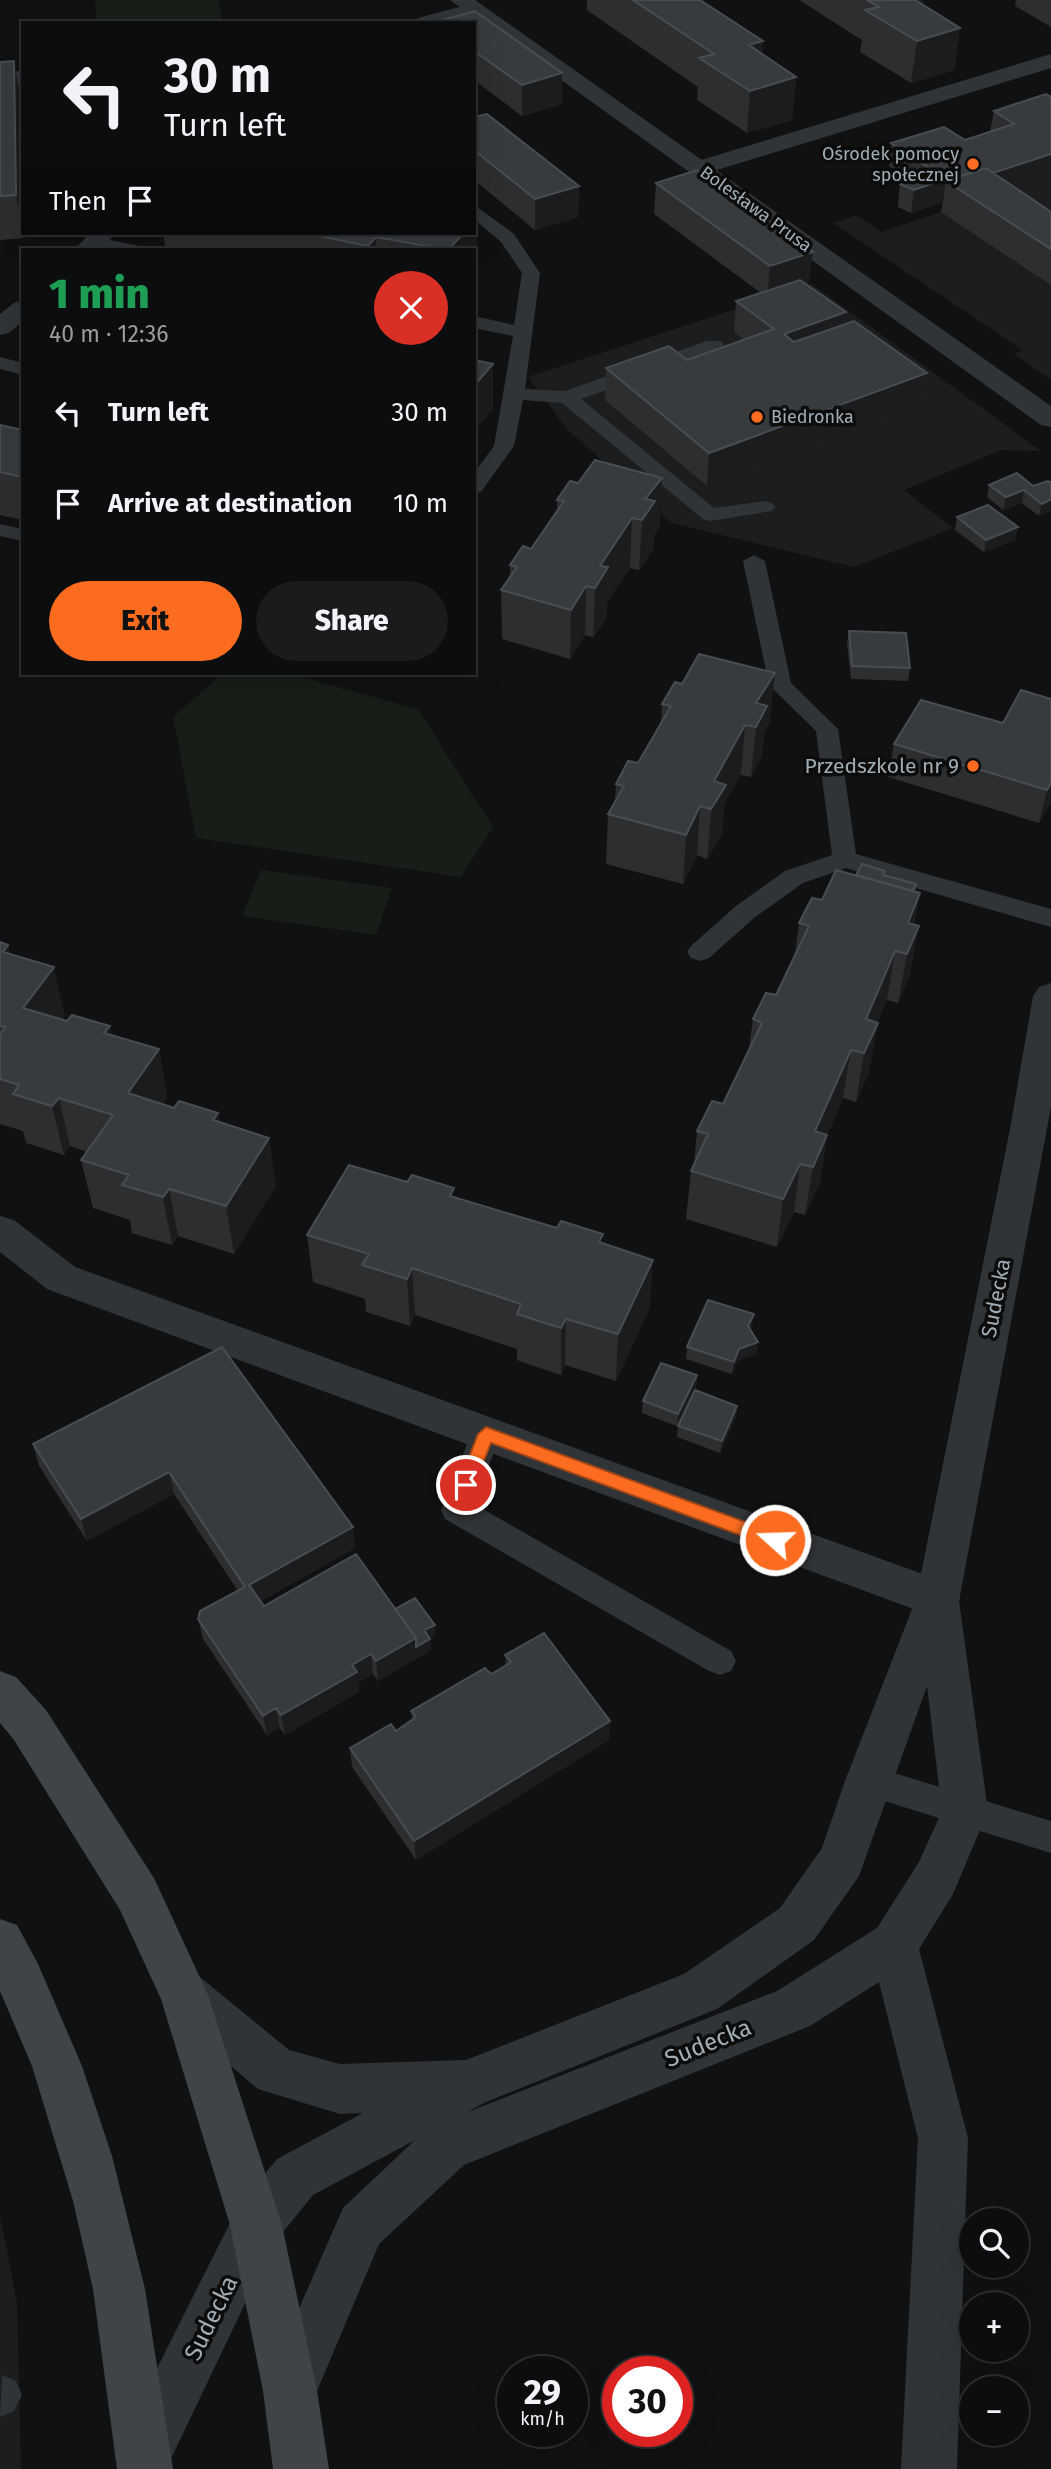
<!DOCTYPE html>
<html lang="en">
<head>
<meta charset="utf-8">
<style>
  body { margin:0; font-family:"Fira Sans",sans-serif; background:#1a1b1c; color:#f1f3f6; height:100vh; display:flex; flex-direction:column; font-size:26px; white-space:nowrap }
  * { box-sizing:border-box; margin:0 }
  p { font-size:23px; color:#9a9c9e }
  .icon { flex:none; width:38px; height:38px; fill:none; stroke:currentColor; stroke-width:2; stroke-linecap:round; stroke-linejoin:round }
  .map { position:relative; flex:1; overflow:hidden }
  .details { position:absolute; left:21px; top:248px; width:455px; height:427px; display:flex; flex-direction:column; background:#0c0d0e; border-radius:0px; box-shadow:0 7px 28px #0002,0 0 0 2px #2c2d2e }
  .details>* { flex:none }
  .banner { position:absolute; left:21px; top:21px; width:455px; height:214px; border-radius:0px; box-shadow:0 7px 28px #0002,0 0 0 2px #2c2d2e; background:#0c0d0e; color:#f1f3f6; overflow:hidden }
  .tools { position:absolute; left:959px; top:2208px; display:grid; gap:14px }
  .tools a { display:grid; place-items:center; width:70px; height:70px; border-radius:50%; background:#0c0d0e; box-shadow:0 7px 28px #0002,0 0 0 2px #2c2d2e; font-size:35px }
  .speed { position:absolute; left:497px; top:2356px; display:flex; gap:14px; font-size:35px; font-weight:700; text-align:center }
  .speed>* { display:grid; place-content:center; width:91px; height:91px; border-radius:50%; background:#0c0d0e; box-shadow:0 7px 28px #0002,0 0 0 2px #2c2d2e; line-height:1 }
  .speed small { font-size:18px; font-weight:400 }
  .speed .limit { border:10px solid #d22; background:#fff; color:#111 }
  .pin { position:absolute; display:grid; place-items:center; width:60px; height:60px; color:#fff; margin:-30px; border:4px solid #fff; border-radius:50%; box-shadow:0 2px 7px #0007 }
  .me { position:absolute; width:77px; margin:-38px; rotate:290deg; stroke-linejoin:round; filter:drop-shadow(0 0 5px #0008) }
  .turn { display:flex; align-items:center; gap:24px; height:147px; padding:0 28px; font-size:32px }
  .turn .icon { width:91px; height:91px; stroke-width:2.5 }
  .turn b { display:block; font-size:49px; line-height:60px }
  .then { display:flex; align-items:center; height:66px; padding:0 28px; background:#0003; gap:14px; font-size:26px }
  .round { display:grid; place-items:center; flex:none; width:74px; height:74px; border-radius:37px; background:#1a1b1c }
  .headline { display:flex; align-items:center; justify-content:space-between; height:119px; padding:0 28px }
  h1 { font-size:42px; font-weight:800; line-height:52px; color:#1e9e55 }
  .button { display:flex; gap:14px; margin-top:auto; padding:14px 28px }
  .button a { flex:1; height:80px; border-radius:42px; background:#fb6c20; color:#111; font-size:28px; font-weight:800; line-height:80px; text-align:center }
  .button a+a { background:#1a1b1c; color:#f1f3f6 }
  ul { padding:0; list-style:none }
  li { display:flex; align-items:center; gap:21px; height:91px; padding:0 28px }
  li div { flex:1 }
  li b { display:block; font-size:26px }
  li em { font-style:normal }
  .map>svg:first-child { display:block }
  .built { fill:#1c1d1f }
  .green { fill:#181d17 }
  .lines { fill:none; stroke-linecap:round; stroke-linejoin:round }
  .service { fill:#313437; fill-rule:evenodd }
  .minor { fill:#313437; fill-rule:evenodd }
  .tertiary { fill:#313437; fill-rule:evenodd }
  .secondary { fill:#3f4447; fill-rule:evenodd }
  .wall { fill:#2c2e30 }
  .shaded-wall { fill:#1b1c1e }
  .building { fill:#383b3e; stroke:#494d51; stroke-width:2 }
  .route { fill:#fb6c20; stroke:#a34615; stroke-width:2 }
  .poi-dot { fill:#fb6c20; stroke:#0c0c0d; stroke-width:2.5 }
  .labels { text-anchor:middle; stroke-width:7; stroke-linejoin:round; paint-order:stroke }
  .far-poi-label { font-size:18px; fill:#a1adb4; stroke:#0c0c0d; text-anchor:end }
  .far-street-label { font-size:18px; fill:#a1adb4; stroke:#0c0c0d }
  .poi-label { font-size:21px; fill:#a1adb4; stroke:#0c0c0d; text-anchor:end }
  .street-label { font-size:21px; fill:#a1adb4; stroke:#0c0c0d }
  .near-street-label { font-size:24px; fill:#a1adb4; stroke:#0c0c0d }
</style>
</head>
<body>
<div class="map">
<svg width="1051" height="2469" viewBox="0 0 1051 2469">
  <rect width="100%" height="100%" fill="#101112"/>
  <path class="built" d="M1051 175V380L1014 354 1022 350 1009 341 833 223 857 215 881 232Z
    M812 284 1041 451 1001 450 904 490 953 528 854 567 672 523 568 430 528 377Z
    M0 2215 17 2303 21 2469H0Z"/>
  <path class="green" d="M95 0H218L224 23H96Z
    M222 674H290L418 709 493 827 461 877 196 838 173 717Z
    M261 870 392 888 376 935 242 916Z"/>
  <g class="lines">
    <path class="service" d="M474 205 514 234 540 273 525 389 565 391 707 341H721L724 345 721 349 581 399 714 508 765 501 772 503 775 507 772 511 710 521 703 519 562 403 523 400 514 446 481 492 474 494V473L494 446 513 336 474 328V316L514 325 522 273 501 242 474 219Z
      M94 237 140 246 143 250H108L88 246 85 242Z
      M0 357 23 363V375L0 369Z
      M0 524 23 529V541L0 536Z
      M754 555 765 561 791 683 838 729 856 854 1051 909V927L846 868 803 883 754 918 709 958 700 961 691 958 687 952 691 946 736 906 785 871 832 855 816 731 769 685 743 561Z
      M486 1422 497 1425 501 1434 474 1504 731 1651 736 1661 731 1671 720 1675 709 1671 445 1519 441 1510 471 1434 475 1425Z
      M868 1765 1051 1821V1853L856 1792 851 1781 856 1770Z
      M2 2375 16 2381 22 2395 14 2411 0 2417Z"/>
    <path class="minor" d="M474 3 485 10 482 15 452 23H415L418 18Z
      M1051 54V68L707 173H691L687 168 691 163Z
      M23 71V85L0 86V72Z
      M90 233H116L100 250H74Z
      M23 300V321L9 333 0 335V314L14 303Z
      M0 1216 14 1220 75 1267 953 1585 960 1599 953 1613 938 1618 47 1289 0 1252Z"/>
    <path class="tertiary" d="M450 0H475L1051 406V427L1041 425Z
      M1051 983V1107L959 1601 988 1811 953 1894 919 1949 968 2138 957 2469H901L918 2138 879 1982 810 2026 464 2165 379 2244 309 2410 290 2418 271 2410 263 2391 343 2208 415 2140 313 2195 274 2243 166 2469H121L115 2456 123 2436 238 2207 277 2159 363 2113 340 2114 258 2089 167 2012 160 1995 167 1978 184 1971 201 1978 289 2050 340 2064 466 2060 684 1974 780 1908 822 1848 845 1781 916 1599 1010 1129 1033 996 1039 987ZM927 1686 942 1811 919 1862 877 1928 777 1991 465 2113 486 2102 717 2009 814 1940 859 1876Z"/>
    <path class="secondary" d="M0 1671 16 1677 46 1710 154 1878 208 1995 282 2225 317 2391 329 2469H273L263 2391 230 2225 161 1999 120 1910 14 1740 0 1723Z
      M0 1919 17 1925 38 1964 82 2066 112 2156 145 2289 173 2469H117L93 2289 73 2201 32 2066 0 1991Z"/>
  </g>
  <path class="wall" d="M587 0H700L762 54 796 77 792 120 747 133 697 100 698 87 587 10Z
    M799 0H923V5L955 70 911 83 860 52 862 40Z
    M1016 0H1051V27L1015 6Z
    M475 11 562 73V104L522 116 474 80V23H435V22Z
    M14 61 21 103 23 233H24V238L0 240V62Z
    M1046 94 1051 175 1015 187 1051 212V285L941 212 943 202 911 213 898 207 900 181 908 179 889 166 891 143 965 140 990 131 994 111Z
    M474 117 579 186 578 217 535 230 474 180Z
    M656 183 809 283 806 284 844 324 927 373 922 405 707 486 605 400 606 368 687 360 744 340 734 332 736 301 761 293 654 214Z
    M476 221 477 264 474 250H186L165 246 163 233H474Z
    M0 425 23 430V520L0 515Z
    M570 481 660 527 654 535 653 550 639 570 630 568 607 602V617L597 632 593 637 585 635 570 659 502 639 501 590 510 577V565L531 549 557 512V500Z
    M1048 481 1039 516 1022 503 1003 510 987 497 989 485 1033 486Z
    M957 517 1015 540 984 552 955 530Z
    M849 631 910 668 908 681 851 679 847 644Z
    M1021 690 1051 802 1039 823 888 777 894 744 1003 723Z
    M662 704 770 723 764 732 762 756 751 777 741 775 724 804 722 835 707 859 697 855 683 884 606 864 608 814 615 801 616 784 638 763 661 723Z
    M885 871 884 875 916 884 910 976 898 1003 887 1000 877 1023 869 1072 856 1102 843 1098 827 1136 820 1183 805 1215 794 1212 777 1247 686 1219 691 1171 694 1163 697 1131 723 1104 749 1048 753 1019 776 995 795 954 799 923 822 900 856 875Z
    M0 942 8 945 10 954 65 1016 62 1020 159 1049 167 1098 163 1105 174 1108 218 1113 219 1122 276 1186 234 1254 178 1236 172 1245 132 1233 130 1220 93 1208 81 1160 87 1152 70 1146 64 1155 26 1143 23 1131 0 1124Z
    M454 1197 603 1243 650 1307 616 1381 565 1365 561 1375 528 1364 517 1360V1349L415 1315 410 1326 366 1312 365 1299 313 1282 307 1235Z
    M754 1314 751 1330 757 1354 737 1361 732 1374 686 1359 687 1347Z
    M222 1347 355 1548 261 1601 264 1606 395 1609 435 1635 430 1638 431 1650 378 1681 373 1674 364 1679 358 1683 359 1692 285 1735 280 1728 267 1735 203 1639 198 1619 238 1591 174 1494 87 1541 39 1466 33 1444Z
    M697 1375 696 1387 677 1426 642 1413 643 1401Z
    M737 1406 736 1417 720 1453 677 1437 678 1426Z
    M505 1655 610 1721 609 1740 416 1860 352 1767 350 1748 396 1731 412 1720 411 1711 491 1674 506 1666Z"/>
  <path class="shaded-wall" d="M911 0H923L919 35Z
    M960 28 955 70 911 83 917 41Z
    M763 41 760 82 749 45Z
    M14 61 21 103 23 230 16 195Z
    M562 73V104L522 116V85Z
    M796 77 792 120 747 133 750 91Z
    M1051 154V175L976 200 955 186Z
    M946 179 943 202 911 213 914 190Z
    M579 186 578 217 535 230V199Z
    M476 221 477 264 474 267V250H448L464 233H474V223Z
    M376 237V250H368V246Z
    M813 252 809 283 767 298 770 266Z
    M846 312 842 344 781 366 784 334Z
    M493 364V409L474 432V386Z
    M927 373 922 405 707 486 709 453Z
    M662 478 660 527 654 535 653 550 639 570 642 520 645 499Z
    M1024 490 1022 503 1003 510 1006 497Z
    M1051 499V511L1039 516 1042 504Z
    M632 518 630 568 607 602V617L593 637 595 588 600 566Z
    M1018 527 1015 540 984 552 986 540Z
    M586 586 585 635 570 659 571 610Z
    M775 673 770 723 764 732 762 756 751 777 756 727V703Z
    M745 725 741 775 724 804 722 835 707 859 714 781Z
    M1051 783V802L1039 823 1047 790Z
    M700 806 697 855 683 884 686 835Z
    M916 884 910 918 920 893 911 942 906 954 908 900Z
    M919 926 910 976 898 1003 907 954Z
    M8 945 20 994 3 952Z
    M895 951 887 1000 864 1053 866 1019Z
    M54 967 65 1016 35 1057 23 1008Z
    M878 1023 869 1072 856 1102 864 1053Z
    M110 1026 120 1075 104 1033Z
    M159 1049 167 1098 138 1142 128 1093Z
    M851 1050 843 1098 827 1136 820 1183 805 1215 813 1167 815 1131Z
    M59 1098 70 1146 64 1155 52 1106Z
    M218 1113 225 1161 213 1120Z
    M269 1138 276 1186 234 1254 226 1206Z
    M800 1164 794 1212 777 1247 783 1199Z
    M169 1189 178 1236 172 1245 163 1197Z
    M653 1260 650 1307 616 1381 618 1334Z
    M412 1268 415 1315 410 1326 407 1279Z
    M754 1314 752 1326 747 1338 748 1326Z
    M566 1319 565 1365 561 1375V1328Z
    M758 1342 757 1354 737 1361 732 1374 734 1362 739 1349Z
    M697 1375 696 1387 677 1426 678 1414Z
    M737 1406 736 1417 720 1453 722 1441Z
    M169 1472 174 1494 87 1541 81 1519Z
    M353 1527 355 1548 252 1606 249 1585Z
    M435 1625V1635L424 1641V1630Z
    M416 1638 417 1658 378 1681 376 1661Z
    M430 1639 431 1650 417 1658 416 1647Z
    M371 1654 373 1674 358 1683 359 1692 285 1735 281 1715 352 1665Z
    M276 1708 280 1728 267 1735 263 1716Z
    M610 1721 609 1740 416 1860 414 1841Z"/>
  <path class="building" d="M633 0H700L763 41 749 45 796 77 750 91 699 58 714 54Z
    M867 0H915L960 28 917 41 865 10 879 7Z
    M475 11 562 73 522 85 474 51V23H436L435 22Z
    M14 61 16 195 0 196V62Z
    M1046 94 1051 97V154L993 173 986 168 947 180 946 179 914 190 900 184V181L932 170 891 143 944 127 965 140 1014 124 994 111Z
    M487 114 579 186 535 199 474 150V117Z
    M986 168 1051 212V249L946 181Z
    M697 170 813 252 770 266 656 183Z
    M304 233H464L448 250 376 237 368 246Z
    M800 280 846 312 784 334 794 342 854 321 927 373 709 453 606 368 669 346 687 360 774 329 736 301Z
    M474 360 493 364 474 386Z
    M0 425 23 430V477L0 472Z
    M595 460 662 478 645 499 655 501 642 520 632 518 600 566 608 567 595 588 586 586 571 610 501 590 517 567 510 565 523 546 531 549 564 501 557 500 570 481 578 483Z
    M1017 473 1033 486 1048 481 1051 482V499L1042 504 1024 490 1006 497 989 485Z
    M988 505 1018 527 986 540 957 517Z
    M849 631 906 633 910 668 852 666Z
    M699 654 775 673 756 703 767 706 756 727 745 725 714 781 726 785 711 809 700 806 686 835 608 814 624 786 616 784 628 761 638 763 671 706 662 704 675 682 682 684Z
    M1021 690 1051 699V783L1047 790 894 744 921 700 1003 723Z
    M862 864 885 871 883 875 916 884 913 891 856 875Z
    M836 870 920 893 908 923 919 926 907 954 895 951 866 1019 878 1023 864 1053 851 1050 815 1131 827 1135 813 1167 800 1164 783 1199 691 1171 708 1134 697 1131 712 1101 723 1104 762 1023 753 1019 766 993 776 995 809 926 799 923 812 898 822 900Z
    M0 942 8 945 3 952 54 967 23 1008 67 1021 72 1015 110 1026 104 1033 159 1049 128 1093 174 1108 179 1101 218 1113 213 1120 269 1138 226 1206 169 1189 163 1197 122 1185 129 1175 81 1160 113 1115 59 1098 52 1106 13 1094 19 1085 0 1079V1035L5 1027 0 1026Z
    M349 1165 407 1182 412 1175 454 1188 450 1196 557 1228 561 1221 603 1234 599 1242 653 1260 618 1334 566 1319 561 1328 517 1314 521 1304 412 1268 407 1279 362 1265 369 1254 307 1235Z
    M708 1300 754 1314 748 1326 758 1342 739 1349 734 1362 687 1347Z
    M222 1347 353 1527 249 1585 264 1606 356 1554 416 1638 376 1661 371 1654 362 1659 352 1665 357 1672 281 1715 276 1708 263 1716 198 1619 200 1611 245 1587 169 1472 81 1519 33 1444Z
    M661 1363 697 1375 678 1414 643 1401Z
    M695 1390 737 1406 722 1441 678 1426Z
    M415 1598 435 1625 424 1630 430 1639 416 1647V1638L395 1609Z
    M544 1633 610 1721 414 1841 350 1748 391 1724 396 1731 416 1717 411 1711 485 1668 491 1674 500 1669 511 1662 505 1655Z"/>
  <path class="route" d="M486 1427 781 1535 784 1540 775 1548 491 1443 472 1490H460L458 1485 478 1434Z"/>
  <g class="poi-dot">
    <circle cx="973" cy="164" r="7"/>
    <circle cx="757" cy="417" r="7"/>
    <circle cx="973" cy="766" r="7"/>
  </g>
  <g class="labels">
    <g class="far-poi-label">
      <text x="959" y="160">Ośrodek pomocy<tspan x="959" dy="21">społecznej</tspan></text>
      <text x="771" y="423" text-anchor="start">Biedronka</text>
    </g>
    <g class="far-street-label">
      <text transform="translate(756 209) rotate(36)" y="6">Bolesława Prusa</text>
    </g>
    <g class="poi-label">
      <text x="959" y="773">Przedszkole nr 9</text>
    </g>
    <g class="street-label">
      <text transform="translate(996 1298) rotate(-79)" y="7">Sudecka</text>
    </g>
    <g class="near-street-label">
      <text transform="translate(708 2043) rotate(-22)" y="8">Sudecka</text>
      <text transform="translate(211 2318) rotate(-64)" y="8">Sudecka</text>
    </g>
  </g>
</svg>
<div class="tools">
<a><svg class="icon" aria-label="search" viewBox="0 0 24 24"><circle cx="10" cy="10" r="6"/><path d="M15 15l6 6"/></svg></a>
<a>+</a>
<a>−</a>
</div>
<div class="speed"><div>29<small>km/h</small></div><div class="limit">30</div></div>
<div class="pin" style="left:466px;top:1485px;background:#d93025"><svg class="icon" aria-label="arrive" viewBox="0 0 24 24"><path d="M6 21V4h12l-3 4 3 4H6"/></svg></div>
<svg class="me" style="left:775px;top:1540px" viewBox="-20 -20 40 40"><circle r="17" fill="#fb6c20" stroke="#fff" stroke-width="3"/><path d="M0-11L8 9 0 5-8 9z" fill="#fff"/></svg>
<div class="banner">
<div class="turn"><svg class="icon" aria-label="left" viewBox="0 0 24 24"><path d="M17 20v-9H6M10 6l-5 5 5 5"/></svg><div><b>30 m</b>Turn left</div></div>
<div class="then">Then<svg class="icon" aria-label="arrive" viewBox="0 0 24 24"><path d="M6 21V4h12l-3 4 3 4H6"/></svg></div>
</div>
<section class="details">
<div class="headline"><div><h1>1 min</h1><p>40 m · 12:36</p></div><a class="round" style="background:#d93025;color:#fff"><svg class="icon" aria-label="close" viewBox="0 0 24 24"><path d="M6 6l12 12M18 6L6 18"/></svg></a></div>
<ul>
<li><svg class="icon" aria-label="left" viewBox="0 0 24 24"><path d="M17 20v-9H6M10 6l-5 5 5 5"/></svg><div><b>Turn left</b></div><em>30 m</em></li>
<li><svg class="icon" aria-label="arrive" viewBox="0 0 24 24"><path d="M6 21V4h12l-3 4 3 4H6"/></svg><div><b>Arrive at destination</b></div><em>10 m</em></li>
</ul>
<div class="button"><a>Exit</a><a>Share</a></div>
</section>
</div>
</body>
</html>
